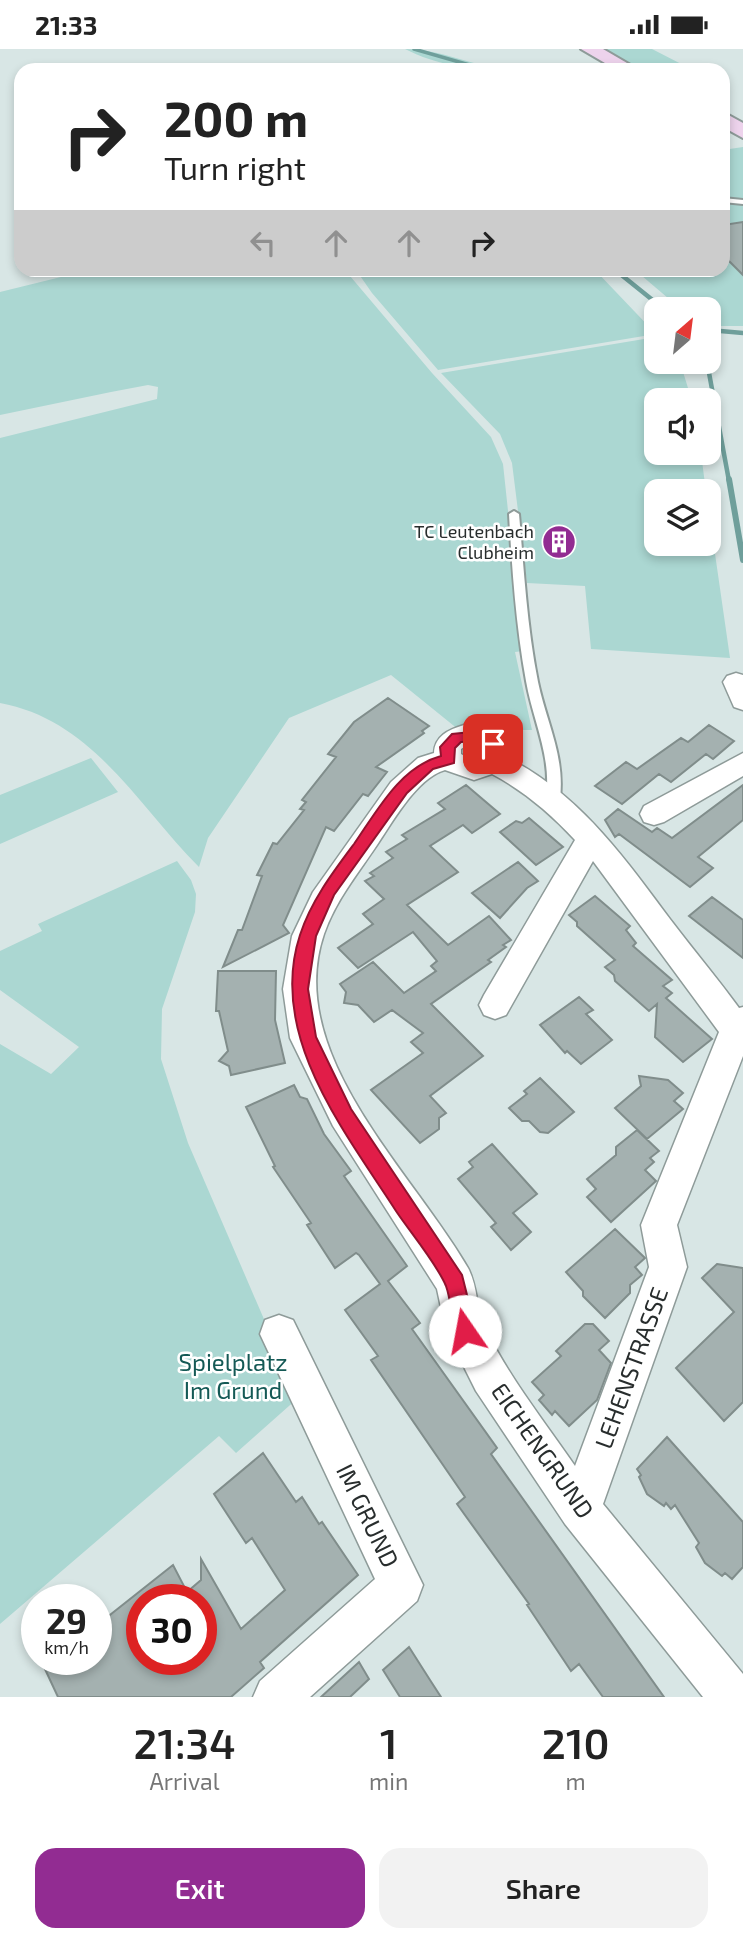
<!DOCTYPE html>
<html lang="en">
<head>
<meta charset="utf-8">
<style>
  body { margin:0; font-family:"Exo 2",sans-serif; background:#f2f2f2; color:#222; height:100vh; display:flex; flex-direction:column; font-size:26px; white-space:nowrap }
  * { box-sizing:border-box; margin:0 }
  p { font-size:23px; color:#767676 }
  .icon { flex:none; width:38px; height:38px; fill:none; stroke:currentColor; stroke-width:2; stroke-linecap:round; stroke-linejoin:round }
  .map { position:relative; height:1648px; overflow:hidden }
  .drawer { display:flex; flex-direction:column; background:#fff; flex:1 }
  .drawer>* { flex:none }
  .top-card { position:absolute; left:14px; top:14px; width:716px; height:214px; border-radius:21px; box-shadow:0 4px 10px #0003; background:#fff; color:#222; overflow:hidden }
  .needle { width:46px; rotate:28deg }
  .tools { position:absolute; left:644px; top:248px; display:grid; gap:14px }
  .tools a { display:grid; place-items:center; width:77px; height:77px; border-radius:14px; background:#fff; box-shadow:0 4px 10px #0003; font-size:35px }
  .speed { position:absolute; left:21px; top:1535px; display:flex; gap:14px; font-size:35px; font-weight:700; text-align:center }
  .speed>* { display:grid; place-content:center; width:91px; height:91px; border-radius:50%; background:#fff; box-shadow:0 4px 10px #0003; line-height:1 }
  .speed small { font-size:18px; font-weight:400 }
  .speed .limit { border:10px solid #d22; background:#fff; color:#111 }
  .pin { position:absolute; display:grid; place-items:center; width:60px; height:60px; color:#fff; margin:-30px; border-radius:14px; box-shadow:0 4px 10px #0006 }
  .me { position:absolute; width:77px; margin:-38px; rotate:348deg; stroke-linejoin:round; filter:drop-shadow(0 0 5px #0008) }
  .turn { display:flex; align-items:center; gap:24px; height:147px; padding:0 35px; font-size:32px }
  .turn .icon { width:91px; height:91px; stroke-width:2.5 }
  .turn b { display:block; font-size:49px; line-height:60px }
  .lanes { display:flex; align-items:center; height:66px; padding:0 35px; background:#0003; justify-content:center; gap:35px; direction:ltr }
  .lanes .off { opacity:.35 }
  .eta { display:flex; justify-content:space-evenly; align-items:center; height:119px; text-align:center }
  .eta b { font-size:42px; font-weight:600; line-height:49px }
  .button { display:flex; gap:14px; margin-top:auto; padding:14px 35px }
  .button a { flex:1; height:80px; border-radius:21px; background:#922c92; color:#fff; font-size:28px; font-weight:600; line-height:80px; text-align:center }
  .button a+a { background:#f2f2f2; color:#222 }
  .status { display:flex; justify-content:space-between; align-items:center; height:49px; padding:0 35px; background:#fff; direction:ltr }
  .status svg { height:19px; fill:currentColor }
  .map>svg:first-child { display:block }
  .green { fill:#abd7d2 }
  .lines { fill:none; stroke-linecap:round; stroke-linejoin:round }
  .stream-far2 { stroke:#6f9f9b; stroke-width:3.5 }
  .stream-far1 { stroke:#6f9f9b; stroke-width:4.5 }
  .stream { stroke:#6f9f9b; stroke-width:6 }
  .building { fill:#a4b1b0; stroke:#808d8b; stroke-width:2; fill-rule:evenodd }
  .lane-casing { stroke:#8e9b99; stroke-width:4 }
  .street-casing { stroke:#8e9b99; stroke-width:3 }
  .secondary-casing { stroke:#8e9b99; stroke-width:4 }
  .lane { fill:#fff; fill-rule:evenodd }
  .street { fill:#fff; fill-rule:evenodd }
  .secondary { fill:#edd3ec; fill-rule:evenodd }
  .route { fill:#e11d48; stroke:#92132f; stroke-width:2 }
  .labels { text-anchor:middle; stroke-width:5; stroke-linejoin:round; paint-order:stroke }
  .far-poi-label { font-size:18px; fill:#282d2d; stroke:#fff; text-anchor:end }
  .near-park-label { font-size:24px; fill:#145955; stroke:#fff }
  .near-street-label { font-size:24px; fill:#282d2d; stroke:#fff }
</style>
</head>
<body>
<div class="status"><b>21:33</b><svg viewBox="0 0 49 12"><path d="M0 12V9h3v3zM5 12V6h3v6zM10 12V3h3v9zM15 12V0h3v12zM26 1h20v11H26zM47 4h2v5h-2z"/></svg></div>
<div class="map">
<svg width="743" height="1648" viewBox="0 0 743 1648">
  <rect width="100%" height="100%" fill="#d8e6e5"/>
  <path class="green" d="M405 0C440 0 472 17 507 21 472 21 436 16 405 0Z
    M596 0H652L693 21H636Z
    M743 98V277H709V261H682L635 221 723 220V101Z
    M62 221V220L346 221 335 223 72 224Z
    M356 221H595L656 285 438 321 372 244Z
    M301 224 350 227 432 324 491 388 503 415 523 602 515 603 532 681H459L391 626 289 669 208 789 199 818C138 757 93 671 0 654V389L157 350 158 338 148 336 111 343 0 366V243L69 226Z
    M656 288V313H680L692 352H656V404H701L706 443H656V495H709V463L730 609 591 600 585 537 527 534 512 414 500 385 441 324Z
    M91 709 118 743 0 795V746Z
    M177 812 191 831 196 845 195 863 162 960 161 1010 188 1094 298 1349 236 1404 219 1387 0 1575V995L51 1025 79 998 0 941V902L42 882 38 875Z"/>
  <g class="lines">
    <path class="stream-far2" d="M414 0 487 21"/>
    <path class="stream-far1" d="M614 220 665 261
      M709 281 743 284
      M707 313 729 432"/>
    <path class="stream" d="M729 430 743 511"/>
  </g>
  <path class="building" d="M743 173V226L723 206V176Z
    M388 649 429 677 422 682 424 684 376 718 387 723 368 747 363 745 334 782 326 778 283 876 289 884 223 918 238 881H242L262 827 257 826 273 794 277 795 304 761 300 760 306 753 302 751 336 708 328 705 354 673Z
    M709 676 734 692 713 710 706 705 671 733 659 725 622 755 595 737 626 713 637 720 681 689 688 693Z
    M466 736 500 765 472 784 463 776 430 797 458 823 407 856 448 896 489 867 511 891 503 896 506 898 488 911 491 913 431 955 483 1007 430 1047 446 1064 439 1069V1080L420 1094 371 1041 423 1004 411 993 423 984 392 961 374 973 358 956 344 954 346 943 340 935 373 913 404 944 436 922 431 917 437 912 413 883 358 919 338 899 373 875 363 865 384 850 365 832 374 827 370 824 393 809 386 803 407 790 402 786 445 760 438 754Z
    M743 736V771L698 808 713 819 690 838 619 785 615 788 605 771 618 760 652 783 657 779 672 789Z
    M529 769 563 798 536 816 500 783 516 772 522 774Z
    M518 813 538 832 527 839 500 869 472 844Z
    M595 847 630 877 626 881 636 894 633 897 672 931 663 937 672 944 666 949 712 990 683 1013 655 988 657 955 649 962 615 932 614 926 605 918 615 911 577 877V873L569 866Z
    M712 848 743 871V909L689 867Z
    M218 922H276L275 971 285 1014 231 1026 229 1017 219 1012 228 1002 219 962H216Z
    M579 948 593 961 586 965 612 991 581 1015 567 1002 565 1004 540 976Z
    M639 1027 668 1031 683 1044 674 1052 683 1060 647 1090 615 1059 641 1037Z
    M540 1029 574 1063 548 1084 540 1083 529 1072H522L509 1059 527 1045 524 1042Z
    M294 1036 300 1048 307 1050 324 1085 351 1122 344 1127 407 1217 388 1232 420 1274 412 1280 497 1399 491 1405 664 1648H603L579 1615 571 1622 527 1556 529 1555 457 1455 465 1448 371 1311 378 1307 345 1261 380 1235 359 1206 356 1204 335 1219 307 1176 311 1174 273 1118 275 1117 246 1058Z
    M637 1081 659 1102 650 1109 654 1113 645 1121 656 1132 611 1173 587 1148 596 1140 587 1130 616 1106V1098Z
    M492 1095 537 1145 513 1164 531 1183 511 1201 491 1178 496 1174 458 1130 473 1118 469 1113Z
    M615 1180 645 1209 635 1218 642 1226 630 1236V1244L605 1269 583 1247V1242L566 1223Z
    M717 1215 743 1219V1353L724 1372 676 1319 734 1263 702 1229Z
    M585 1275H593L609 1292 599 1301 611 1314 597 1351 569 1377 555 1362 552 1366 539 1351 544 1346 532 1333 561 1307 556 1302Z
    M667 1388 743 1473V1518L732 1530 725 1524 722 1527 705 1514 696 1498 699 1494 675 1456 671 1460 666 1454 664 1457 647 1445 639 1428 641 1426 637 1420Z
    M263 1404 296 1453 302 1448 319 1475 322 1473 358 1526 260 1613 264 1619 231 1648H58L44 1618 55 1610H96V1577L173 1516 187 1543 201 1531V1510L241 1580 285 1541 252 1489 246 1494 214 1445ZM142 1550H201V1610H142Z
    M409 1598 430 1631 441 1648H400L383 1621Z
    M359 1613 369 1630 350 1648H321Z"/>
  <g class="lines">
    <g class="lane-casing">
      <path id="lane" d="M723 149 743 151V155L723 153Z
        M514 462 519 465C524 521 527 578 538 633 546 672 565 707 560 749L553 754 546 749C552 708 533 672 526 632 516 577 512 521 509 465Z"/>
    </g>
    <g class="street-casing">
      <path id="street" d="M736 624 743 626V661L734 658 723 633 727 627Z
        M464 676C485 676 499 683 510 701L508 709C581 746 625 810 673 874 695 903 718 930 739 959L743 958V1007L677 1176 687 1218 603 1455 743 1625V1648H703L565 1475 476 1342 446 1282 437 1240 333 1077 290 989 283 940 292 887 313 843 391 733 418 709 434 704C435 687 448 681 464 676ZM469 695 481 700V707L472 711 461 705V700ZM445 721 474 731 492 725C524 742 550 764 575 791L484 946 479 956 484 966 495 970 506 966 593 812 719 983 641 1176 649 1218 575 1417C544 1372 509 1328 485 1279 476 1261 478 1237 468 1219 413 1123 283 1005 324 885 335 853 356 827 375 799 391 776 416 729 445 721Z
        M743 704V727L664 773 654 776 644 773 640 765 644 757Z
        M279 1266 293 1271 423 1536 417 1552 310 1648H253L260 1632 375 1530 260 1285 265 1271Z"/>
    </g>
    <g class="secondary-casing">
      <path id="secondary" d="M581 0H603L639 21H617Z
        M723 63 743 74V89L723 78Z"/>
    </g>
    <use href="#lane" class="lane"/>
    <use href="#street" class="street"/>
    <use href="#secondary" class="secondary"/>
  </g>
  <path class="route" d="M481 682 501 695 498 699H488L478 692 461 693 455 699 454 714 433 720 407 744 334 846 316 887 308 940 316 988 351 1060 462 1226 476 1282 473 1289 465 1292 458 1289C451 1273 452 1254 446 1237 437 1215 410 1183 396 1162 345 1083 267 986 300 886 311 852 333 823 354 795 377 762 400 718 441 707L440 698 452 685Z"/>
  <defs>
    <g id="building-disc" transform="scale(1.75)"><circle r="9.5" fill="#922c92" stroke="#fff"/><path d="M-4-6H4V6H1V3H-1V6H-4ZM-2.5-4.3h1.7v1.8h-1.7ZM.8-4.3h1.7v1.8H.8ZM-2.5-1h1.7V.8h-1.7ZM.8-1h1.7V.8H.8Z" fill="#fff"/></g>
  </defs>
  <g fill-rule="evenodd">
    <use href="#building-disc" x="559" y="493"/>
  </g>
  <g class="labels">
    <g class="far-poi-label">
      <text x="534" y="489">TC Leutenbach<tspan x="534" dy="21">Clubheim</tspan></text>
    </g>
    <g class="near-park-label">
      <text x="233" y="1322">Spielplatz<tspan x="233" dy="28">Im Grund</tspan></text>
    </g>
    <g class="near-street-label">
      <text transform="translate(632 1319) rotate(-70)" y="8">LEHENSTRASSE</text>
      <text transform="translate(542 1402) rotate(55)" y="8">EICHENGRUND</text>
      <text transform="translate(367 1467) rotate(64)" y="8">IM GRUND</text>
    </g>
  </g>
</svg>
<div class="tools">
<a><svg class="needle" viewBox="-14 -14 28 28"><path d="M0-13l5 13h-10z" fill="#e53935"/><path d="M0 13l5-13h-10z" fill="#767676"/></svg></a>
<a><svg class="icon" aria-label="sound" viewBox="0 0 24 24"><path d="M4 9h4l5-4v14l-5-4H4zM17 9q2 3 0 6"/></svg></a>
<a><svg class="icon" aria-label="layers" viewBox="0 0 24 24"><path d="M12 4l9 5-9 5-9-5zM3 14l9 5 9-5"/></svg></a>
</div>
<div class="speed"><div>29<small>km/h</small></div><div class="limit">30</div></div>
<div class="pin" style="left:493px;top:695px;background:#d93025"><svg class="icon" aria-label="arrive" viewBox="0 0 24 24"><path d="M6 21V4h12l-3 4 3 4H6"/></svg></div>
<svg class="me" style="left:465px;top:1282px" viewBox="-20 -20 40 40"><circle r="19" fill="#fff"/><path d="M0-13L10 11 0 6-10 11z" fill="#e11d48"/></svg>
<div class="top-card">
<div class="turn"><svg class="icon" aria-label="right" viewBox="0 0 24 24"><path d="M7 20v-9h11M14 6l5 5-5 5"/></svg><div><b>200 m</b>Turn right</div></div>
<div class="lanes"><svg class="icon off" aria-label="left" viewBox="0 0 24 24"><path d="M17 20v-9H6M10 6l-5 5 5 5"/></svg><svg class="icon off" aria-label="ahead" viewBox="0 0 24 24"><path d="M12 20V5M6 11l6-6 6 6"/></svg><svg class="icon off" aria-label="ahead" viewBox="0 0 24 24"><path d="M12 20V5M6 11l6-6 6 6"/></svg><svg class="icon" aria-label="right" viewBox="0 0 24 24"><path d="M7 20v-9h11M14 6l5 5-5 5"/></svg></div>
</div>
</div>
<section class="drawer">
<div class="eta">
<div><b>21:34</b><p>Arrival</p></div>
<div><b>1</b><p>min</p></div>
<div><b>210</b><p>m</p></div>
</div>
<div class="button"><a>Exit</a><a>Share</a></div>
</section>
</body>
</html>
